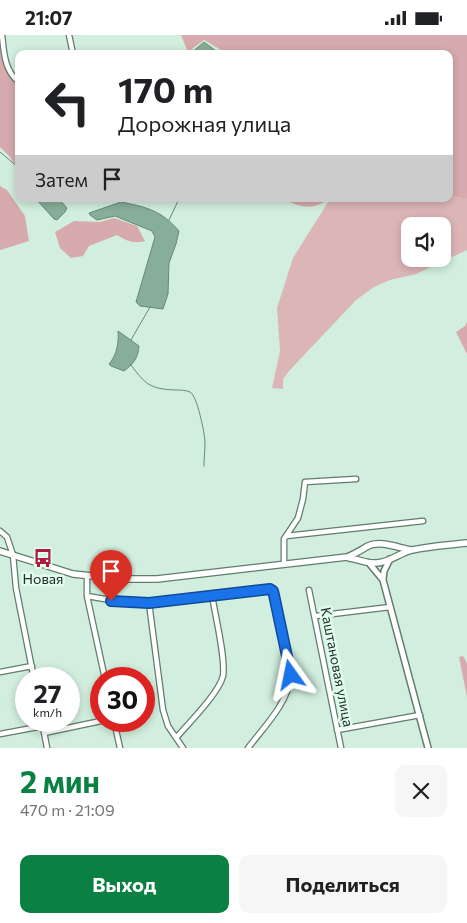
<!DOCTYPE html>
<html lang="ru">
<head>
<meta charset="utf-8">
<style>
  body { margin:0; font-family:Commissioner,sans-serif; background:#f6f6f6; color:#202124; height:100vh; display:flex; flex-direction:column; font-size:19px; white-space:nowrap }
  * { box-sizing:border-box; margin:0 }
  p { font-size:16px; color:#757577 }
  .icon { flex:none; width:28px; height:28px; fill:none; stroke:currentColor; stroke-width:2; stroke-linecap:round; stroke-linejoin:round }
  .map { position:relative; height:713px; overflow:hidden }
  .side { display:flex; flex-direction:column; background:#fff; flex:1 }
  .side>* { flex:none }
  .hud { position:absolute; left:15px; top:15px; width:438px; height:152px; border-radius:10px; box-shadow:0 2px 8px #0003; background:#fff; color:#202124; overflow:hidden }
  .buttons { position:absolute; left:401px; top:182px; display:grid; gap:10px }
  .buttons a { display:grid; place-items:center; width:50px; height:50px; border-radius:10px; background:#fff; box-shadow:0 2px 8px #0003; font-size:25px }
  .speed { position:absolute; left:15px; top:632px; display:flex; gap:10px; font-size:25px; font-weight:700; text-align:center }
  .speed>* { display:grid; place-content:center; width:65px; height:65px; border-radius:50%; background:#fff; box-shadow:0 2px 8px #0003; line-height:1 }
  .speed small { font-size:12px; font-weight:400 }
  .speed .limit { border:8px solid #d22; background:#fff; color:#111 }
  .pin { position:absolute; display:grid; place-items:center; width:42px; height:42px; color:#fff; margin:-51px -21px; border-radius:50% 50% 50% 0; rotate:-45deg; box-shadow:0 0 5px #0007 }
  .pin .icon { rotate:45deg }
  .me { position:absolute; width:55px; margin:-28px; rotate:348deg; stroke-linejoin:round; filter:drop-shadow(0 0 4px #0008) }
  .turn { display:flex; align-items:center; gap:18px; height:105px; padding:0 20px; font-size:22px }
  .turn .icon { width:65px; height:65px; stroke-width:2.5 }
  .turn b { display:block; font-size:35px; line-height:42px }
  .then { display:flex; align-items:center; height:48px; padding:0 20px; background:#0003; gap:10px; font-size:19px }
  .round { display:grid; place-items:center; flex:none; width:52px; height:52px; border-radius:10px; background:#f6f6f6 }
  .headline { display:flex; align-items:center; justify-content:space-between; height:85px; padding:0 20px }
  h1 { font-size:30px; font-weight:700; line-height:38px; color:#0b8043 }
  .action { display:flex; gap:10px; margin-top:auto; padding:10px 20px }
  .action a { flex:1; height:58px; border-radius:10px; background:#0b8043; color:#fff; font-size:20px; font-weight:700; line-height:58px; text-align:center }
  .action a+a { background:#f6f6f6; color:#202124 }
  .status { display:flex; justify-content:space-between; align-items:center; height:35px; padding:0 25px; background:#fff; direction:ltr }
  .status svg { height:14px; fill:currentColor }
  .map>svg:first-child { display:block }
  .green { fill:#dcb5b7; fill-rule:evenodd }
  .forest { fill:#d7abad }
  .water { fill:#87ae99; stroke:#698877 }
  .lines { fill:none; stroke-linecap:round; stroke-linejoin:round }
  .stream { stroke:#698877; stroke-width:1 }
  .minor-casing { stroke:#627c6e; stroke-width:7 }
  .tertiary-casing { stroke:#627c6e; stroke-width:8 }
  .secondary-casing { stroke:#627c6e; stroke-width:8 }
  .minor { stroke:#fff; stroke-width:4.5 }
  .tertiary { stroke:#fff; stroke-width:5 }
  .secondary { stroke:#fff; stroke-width:5.5 }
  .route-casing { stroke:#114b97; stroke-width:12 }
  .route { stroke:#1a73e8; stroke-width:9 }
  .labels { text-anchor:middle; stroke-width:5; stroke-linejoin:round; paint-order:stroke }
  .poi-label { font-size:14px; fill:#232e28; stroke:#dffcec }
  .street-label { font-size:14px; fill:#232e28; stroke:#dffcec }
</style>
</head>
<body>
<div class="status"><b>21:07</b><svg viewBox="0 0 49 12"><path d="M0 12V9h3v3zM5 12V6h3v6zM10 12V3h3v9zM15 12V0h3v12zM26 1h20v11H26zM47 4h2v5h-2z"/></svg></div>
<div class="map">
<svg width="467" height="713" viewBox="0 0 467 713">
  <rect width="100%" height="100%" fill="#d1eede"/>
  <path class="green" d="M449 161 467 164V215L416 239 390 245 374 252 356 265 289 336 283 344V354L272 353 280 316 277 273 293 223 330 164H449ZM410 191H442V224H410Z"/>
  <path class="forest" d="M181 0H467V164L449 161V19H228L204 5 188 17Z
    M0 12 10 43 19 50V136L10 122 0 112Z
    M0 151 7 155 25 181 29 206 0 215Z
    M283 164H328C314 176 298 172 283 164Z
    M114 183 137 191 145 206C133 209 127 206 117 200L89 211 83 221 71 223 60 213 55 197 74 186 100 187Z
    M467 287V319L456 297 465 291Z
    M463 621 467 628V662L459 622Z"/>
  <path class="water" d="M204 7 220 19H190Z
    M36 164H59L67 173 65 177 57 185 54 184Z
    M121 167C147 172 162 176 179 196L176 209 169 228 168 259 163 274 140 271 136 267 155 202 152 196 115 181 97 185 90 180 89 178Z
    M118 296 139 311C138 324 133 329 124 336L111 331 109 329C117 320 119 307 118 296Z"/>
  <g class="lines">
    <path class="stream" d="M0 117 19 133
      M169 185 179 164
      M131 305 150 272
      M131 330C145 349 150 354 175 355 179 355 186 355 190 357 197 360 205 399 205 408 205 415 204 423 204 431"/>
    <g class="minor-casing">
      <path id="minor" d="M2 0C4 16 4 36 19 47
        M69 0 73 19
        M0 496 7 502 13 520 16 553 34 644
        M286 501 423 486
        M284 529V504L298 483 303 464 305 447 356 444
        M87 541V561L105 644
        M309 555 341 713
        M87 561 128 568H149L270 554 273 556 291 640C289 667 264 692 248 713
        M149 568 163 675 168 691 183 713
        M316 581 390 572
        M0 637 32 631
        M42 686 47 713
        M114 686 120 713
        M337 695 420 680
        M44 698 101 686
        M0 699 43 691
        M176 703C188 689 219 658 223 641 226 624 215 580 212 560"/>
    </g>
    <g class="tertiary-casing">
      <path id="tertiary" d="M369 528 383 545 428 713
        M383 544 384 536 390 524"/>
    </g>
    <g class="secondary-casing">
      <path id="secondary" d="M0 516 73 539 122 544H157L347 522C355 519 361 515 368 511 380 505 399 513 411 515
        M349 523C358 524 367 529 376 528 389 528 399 518 412 515 430 511 449 510 467 508"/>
    </g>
    <use href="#minor" class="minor"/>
    <use href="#tertiary" class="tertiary"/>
    <use href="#secondary" class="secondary"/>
  </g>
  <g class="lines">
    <g class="route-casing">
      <path id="route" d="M111 566 149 568 270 554 273 556 274 560 291 640"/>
    </g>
    <use href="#route" class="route"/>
  </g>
  <defs>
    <g id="bus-bare" transform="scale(1.5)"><path d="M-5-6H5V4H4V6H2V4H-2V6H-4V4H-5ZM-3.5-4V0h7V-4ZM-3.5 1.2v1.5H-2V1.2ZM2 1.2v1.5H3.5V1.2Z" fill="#af1b3f" stroke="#dffcec" stroke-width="2.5" paint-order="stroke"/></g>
  </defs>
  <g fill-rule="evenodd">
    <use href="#bus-bare" x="43" y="523"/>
  </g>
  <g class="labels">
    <g class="poi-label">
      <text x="43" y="549">Новая</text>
    </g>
    <g class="street-label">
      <text transform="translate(337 632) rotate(79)" y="5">Каштановая улица</text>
    </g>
  </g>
</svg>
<div class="buttons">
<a><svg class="icon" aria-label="sound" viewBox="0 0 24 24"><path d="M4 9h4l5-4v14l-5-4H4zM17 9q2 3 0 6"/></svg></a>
</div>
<div class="speed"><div>27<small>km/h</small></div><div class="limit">30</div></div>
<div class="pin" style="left:111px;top:566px;background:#d93025"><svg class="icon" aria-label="arrive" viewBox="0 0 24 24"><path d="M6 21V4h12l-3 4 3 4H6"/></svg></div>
<svg class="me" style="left:291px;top:640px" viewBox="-20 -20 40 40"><path d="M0-17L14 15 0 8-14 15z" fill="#1a73e8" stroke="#fff" stroke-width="4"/></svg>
<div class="hud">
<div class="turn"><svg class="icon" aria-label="left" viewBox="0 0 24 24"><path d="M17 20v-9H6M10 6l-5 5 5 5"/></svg><div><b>170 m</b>Дорожная улица</div></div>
<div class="then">Затем<svg class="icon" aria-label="arrive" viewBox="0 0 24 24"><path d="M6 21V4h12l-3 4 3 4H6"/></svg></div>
</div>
</div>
<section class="side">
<div class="headline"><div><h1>2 мин</h1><p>470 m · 21:09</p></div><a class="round"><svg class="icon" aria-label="close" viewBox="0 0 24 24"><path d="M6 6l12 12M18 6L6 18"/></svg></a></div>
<div class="action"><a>Выход</a><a>Поделиться</a></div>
</section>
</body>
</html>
